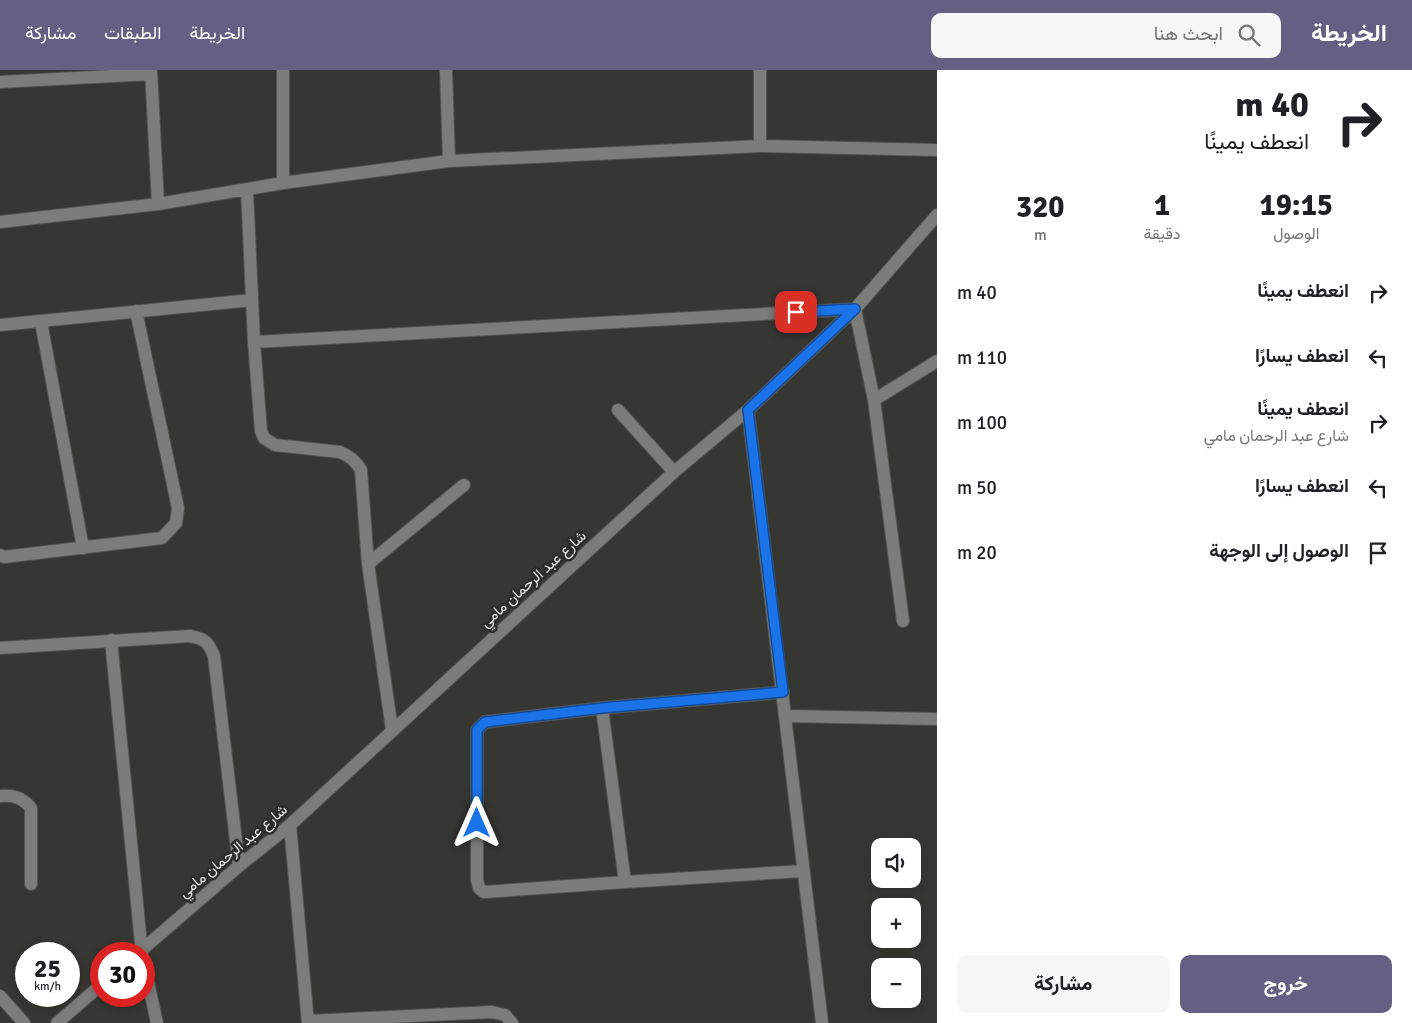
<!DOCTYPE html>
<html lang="ar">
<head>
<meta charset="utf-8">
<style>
  body { margin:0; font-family:Signika,Vazirmatn,sans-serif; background:#f6f6f6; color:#202124; direction:rtl; height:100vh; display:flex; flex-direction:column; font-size:19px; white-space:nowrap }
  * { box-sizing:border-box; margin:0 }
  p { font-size:16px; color:#757577 }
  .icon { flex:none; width:28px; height:28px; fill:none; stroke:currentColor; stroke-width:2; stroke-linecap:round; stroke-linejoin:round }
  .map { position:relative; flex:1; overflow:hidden; direction:ltr }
  .drawer { display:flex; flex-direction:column; background:#fff; width:475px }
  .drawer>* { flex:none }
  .hud { background:#fff; color:#202124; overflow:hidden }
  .fabs { position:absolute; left:871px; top:768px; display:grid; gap:10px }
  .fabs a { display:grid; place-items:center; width:50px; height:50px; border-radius:10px; background:#fff; box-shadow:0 2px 8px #0003; font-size:25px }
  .speed { position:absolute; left:15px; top:872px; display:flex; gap:10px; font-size:25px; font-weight:700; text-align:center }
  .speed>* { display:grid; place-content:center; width:65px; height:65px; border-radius:50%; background:#fff; box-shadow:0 2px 8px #0003; line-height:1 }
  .speed small { font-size:12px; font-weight:400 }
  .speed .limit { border:8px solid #d22; background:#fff; color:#111 }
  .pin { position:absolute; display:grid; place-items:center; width:42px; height:42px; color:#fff; margin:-21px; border-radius:10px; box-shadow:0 2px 8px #0006 }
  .me { position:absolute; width:55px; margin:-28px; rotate:0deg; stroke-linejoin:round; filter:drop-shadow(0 0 4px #0008) }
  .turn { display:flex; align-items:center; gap:18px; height:105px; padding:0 20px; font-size:22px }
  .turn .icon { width:65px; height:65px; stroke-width:2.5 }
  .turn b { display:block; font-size:35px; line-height:42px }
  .eta { display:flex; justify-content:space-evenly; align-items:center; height:85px; text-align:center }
  .eta b { font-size:30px; font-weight:700; line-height:35px }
  .primary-button { display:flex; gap:10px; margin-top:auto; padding:10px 20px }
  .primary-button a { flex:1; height:58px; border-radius:10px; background:#636083; color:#fff; font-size:20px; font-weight:700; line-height:58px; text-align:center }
  .primary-button a+a { background:#f6f6f6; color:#202124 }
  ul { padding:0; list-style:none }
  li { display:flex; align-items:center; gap:15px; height:65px; padding:0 20px }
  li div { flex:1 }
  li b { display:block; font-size:19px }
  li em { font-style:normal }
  header { display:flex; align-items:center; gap:30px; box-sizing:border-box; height:70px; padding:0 25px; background:#636083; color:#fff }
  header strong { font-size:24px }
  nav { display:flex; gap:28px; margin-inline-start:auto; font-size:18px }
  .search { width:350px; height:45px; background:#f6f6f6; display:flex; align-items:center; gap:12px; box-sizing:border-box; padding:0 18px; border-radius:10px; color:#757577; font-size:19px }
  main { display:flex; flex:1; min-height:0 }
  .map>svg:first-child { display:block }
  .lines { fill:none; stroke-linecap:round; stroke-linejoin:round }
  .minor-casing { stroke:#52524f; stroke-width:14 }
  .minor { stroke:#7c7c7a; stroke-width:12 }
  .route-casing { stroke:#114b97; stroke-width:12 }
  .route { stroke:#1a73e8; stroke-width:9 }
  .labels { text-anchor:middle; stroke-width:5; stroke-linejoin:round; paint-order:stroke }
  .street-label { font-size:15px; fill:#e6e6e4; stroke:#2c2c29 }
</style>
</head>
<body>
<header>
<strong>الخريطة</strong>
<div class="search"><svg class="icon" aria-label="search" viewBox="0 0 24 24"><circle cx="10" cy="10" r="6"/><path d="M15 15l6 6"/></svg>ابحث هنا</div>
<nav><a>الخريطة</a><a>الطبقات</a><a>مشاركة</a></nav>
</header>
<main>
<section class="drawer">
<div class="hud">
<div class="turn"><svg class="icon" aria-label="right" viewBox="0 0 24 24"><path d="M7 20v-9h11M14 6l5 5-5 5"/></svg><div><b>40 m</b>انعطف يمينًا</div></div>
</div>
<div class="eta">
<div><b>19:15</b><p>الوصول</p></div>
<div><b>1</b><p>دقيقة</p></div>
<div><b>320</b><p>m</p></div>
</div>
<ul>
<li><svg class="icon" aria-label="right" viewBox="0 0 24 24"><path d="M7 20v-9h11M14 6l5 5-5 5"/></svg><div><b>انعطف يمينًا</b></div><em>40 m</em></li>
<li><svg class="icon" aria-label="left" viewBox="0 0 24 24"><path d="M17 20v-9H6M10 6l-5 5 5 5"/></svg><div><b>انعطف يسارًا</b></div><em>110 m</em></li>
<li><svg class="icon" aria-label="right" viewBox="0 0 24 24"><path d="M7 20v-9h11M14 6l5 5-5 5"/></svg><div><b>انعطف يمينًا</b><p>شارع عبد الرحمان مامي</p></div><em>100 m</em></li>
<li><svg class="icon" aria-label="left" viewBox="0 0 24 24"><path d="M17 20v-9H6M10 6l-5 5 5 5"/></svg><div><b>انعطف يسارًا</b></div><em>50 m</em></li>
<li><svg class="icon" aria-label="arrive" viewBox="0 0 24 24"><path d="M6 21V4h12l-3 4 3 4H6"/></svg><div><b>الوصول إلى الوجهة</b></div><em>20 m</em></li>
</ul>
<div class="primary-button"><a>خروج</a><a>مشاركة</a></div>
</section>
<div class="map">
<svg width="937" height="953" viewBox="0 0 937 953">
  <rect width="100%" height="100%" fill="#363633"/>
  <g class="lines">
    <g class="minor-casing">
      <path id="minor" d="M151 0 158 134
        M446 0 449 91
        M0 12 151 4
        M760 76V0
        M283 113V0
        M247 120 254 272 261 361 264 368 275 375 340 382C350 386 356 391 361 400L368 494 392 660
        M0 152 158 134 283 113 449 91 760 76 937 80
        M41 252 83 478
        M0 255 252 230
        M254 272 855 239 874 330 903 551
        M874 330 937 291
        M618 340 674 402
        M748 340 822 953
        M0 485 4 487 162 468 176 453 178 438 136 241
        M368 494 464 415
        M111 570 142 884
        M0 578 190 566C206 569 208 572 214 586L239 796
        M783 622 602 638 485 652 477 660V810L479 818 484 822 625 812 803 801
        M602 638 625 812
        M786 646 937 649
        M0 726C13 725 22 727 31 738V814
        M290 755 308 953
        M137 884 239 796 290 755 674 402 748 340 855 239 937 145
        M144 894 157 953
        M0 926 24 953
        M308 951 492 942 505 945 512 953
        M57 953 101 915"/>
    </g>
    <use href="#minor" class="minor"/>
  </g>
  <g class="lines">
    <g class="route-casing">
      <path id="route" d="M477 753V660L485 652 602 638 783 622 748 340 855 239 796 242"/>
    </g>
    <use href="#route" class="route"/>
  </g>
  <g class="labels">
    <g class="street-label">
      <text transform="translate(533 509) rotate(-42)" y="5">شارع عبد الرحمان مامي</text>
      <text transform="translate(233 781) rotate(-40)" y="5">شارع عبد الرحمان مامي</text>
    </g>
  </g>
</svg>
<div class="fabs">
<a><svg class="icon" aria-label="sound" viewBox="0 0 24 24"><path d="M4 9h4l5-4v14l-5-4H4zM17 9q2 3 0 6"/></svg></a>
<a>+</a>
<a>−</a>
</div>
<div class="speed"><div>25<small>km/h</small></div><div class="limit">30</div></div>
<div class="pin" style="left:796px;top:242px;background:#d93025"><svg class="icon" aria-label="arrive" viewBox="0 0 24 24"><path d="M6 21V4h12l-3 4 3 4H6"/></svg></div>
<svg class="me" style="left:477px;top:753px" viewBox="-20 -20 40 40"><path d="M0-17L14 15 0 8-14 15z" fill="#1a73e8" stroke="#fff" stroke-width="4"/></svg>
</div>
</main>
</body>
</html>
